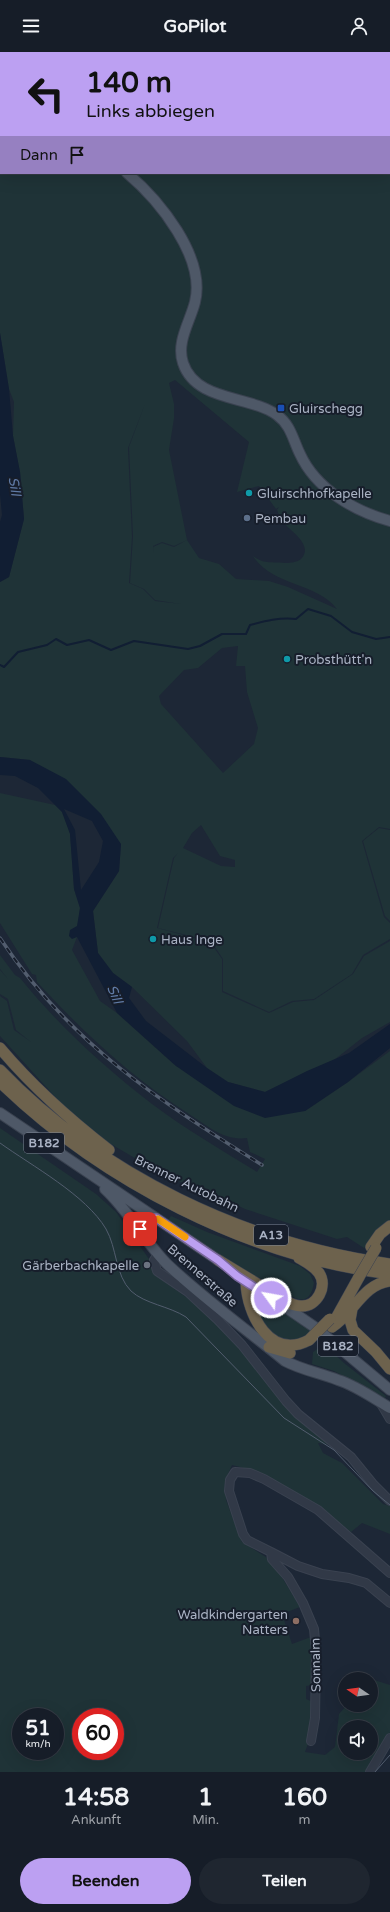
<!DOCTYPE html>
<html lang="de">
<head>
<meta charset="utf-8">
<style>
  body { margin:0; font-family:"Varela Round",sans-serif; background:#1f2630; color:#f1f3f6; height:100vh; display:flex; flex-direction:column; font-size:15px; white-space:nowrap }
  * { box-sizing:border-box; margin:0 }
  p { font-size:13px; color:#9ea2a8 }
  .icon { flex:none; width:22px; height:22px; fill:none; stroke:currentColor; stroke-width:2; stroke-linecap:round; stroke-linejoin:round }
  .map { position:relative; height:1720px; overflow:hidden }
  .side { display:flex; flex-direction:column; background:#161d28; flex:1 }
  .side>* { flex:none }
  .guide { position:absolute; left:0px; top:0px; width:390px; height:122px; box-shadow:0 4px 16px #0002,0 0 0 1px #353b45; background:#bca0f2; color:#111; overflow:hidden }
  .needle { width:26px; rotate:283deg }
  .controls { position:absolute; left:338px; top:1620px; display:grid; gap:8px }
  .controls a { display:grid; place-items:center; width:40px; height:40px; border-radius:50%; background:#161d28; box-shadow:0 4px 16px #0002,0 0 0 1px #353b45; font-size:20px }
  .speed { position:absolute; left:12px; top:1656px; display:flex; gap:8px; font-size:20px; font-weight:700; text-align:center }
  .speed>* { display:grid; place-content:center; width:52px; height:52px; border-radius:50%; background:#161d28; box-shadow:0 4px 16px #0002,0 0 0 1px #353b45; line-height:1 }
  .speed small { font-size:10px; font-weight:400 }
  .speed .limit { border:6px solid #d22; background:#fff; color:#111 }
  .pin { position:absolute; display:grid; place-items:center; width:34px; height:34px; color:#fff; margin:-17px; border-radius:8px; box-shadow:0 2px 6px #0006 }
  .me { position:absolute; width:44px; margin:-22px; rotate:302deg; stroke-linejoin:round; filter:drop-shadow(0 0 3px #0008) }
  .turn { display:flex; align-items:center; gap:14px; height:84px; padding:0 20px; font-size:18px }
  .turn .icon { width:52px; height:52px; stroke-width:2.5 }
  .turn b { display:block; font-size:28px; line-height:34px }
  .then { display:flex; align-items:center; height:38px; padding:0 20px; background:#0003; gap:8px; font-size:15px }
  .eta { display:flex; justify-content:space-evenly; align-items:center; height:68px; text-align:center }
  .eta b { font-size:24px; font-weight:800; line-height:28px }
  .button { display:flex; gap:8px; margin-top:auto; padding:8px 20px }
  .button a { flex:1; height:46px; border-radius:24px; background:#bca0f2; color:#111; font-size:16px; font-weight:800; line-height:46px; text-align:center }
  .button a+a { background:#1f2630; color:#f1f3f6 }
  header { display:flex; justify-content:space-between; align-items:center; height:52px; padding:0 20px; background:#161d28; font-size:18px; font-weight:800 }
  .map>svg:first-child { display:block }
  .green { fill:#1f3337; fill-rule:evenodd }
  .water { fill:#111e33; fill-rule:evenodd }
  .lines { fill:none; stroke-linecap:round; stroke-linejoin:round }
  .stream { stroke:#111e33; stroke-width:2 }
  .minor-casing { stroke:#3a4250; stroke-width:10 }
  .major-casing { stroke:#3a4250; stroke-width:12 }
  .highway-casing { stroke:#3c4351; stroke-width:12 }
  .minor { stroke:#313947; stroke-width:8 }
  .major { stroke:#4e5867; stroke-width:10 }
  .highway { stroke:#6d624d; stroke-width:11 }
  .tram { stroke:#525d6e; stroke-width:1 }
  .rail-casing { stroke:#525d6e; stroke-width:3.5 }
  .rail { stroke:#171e2b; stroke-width:2; stroke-dasharray:6; stroke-linecap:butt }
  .highway-bridge-casing { stroke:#3c4351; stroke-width:12; stroke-linecap:butt }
  .highway-bridge { stroke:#6d624d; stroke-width:11 }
  .route-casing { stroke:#7a689d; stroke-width:10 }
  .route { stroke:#bca0f2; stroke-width:7 }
  .slow { stroke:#f59e0b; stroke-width:7 }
  .transit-dot { fill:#1a4fb4; stroke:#171e2b; stroke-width:1.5 }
  .culture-dot { fill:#0f9aa8; stroke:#171e2b; stroke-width:1.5 }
  .service-dot { fill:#5c6f8a; stroke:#171e2b; stroke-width:1.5 }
  .worship-dot { fill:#6b7280; stroke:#171e2b; stroke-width:1.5 }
  .education-dot { fill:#8d6e63; stroke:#171e2b; stroke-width:1.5 }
  .labels { text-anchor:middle; stroke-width:4; stroke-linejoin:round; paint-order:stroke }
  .shield { fill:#171e2b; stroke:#7e8696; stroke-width:1 }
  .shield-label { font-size:12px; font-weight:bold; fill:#aab3c4 }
  .poi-label { font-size:13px; fill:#aab3c4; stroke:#171e2b; text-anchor:start }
  .street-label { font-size:13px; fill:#aab3c4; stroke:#171e2b }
  .water-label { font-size:14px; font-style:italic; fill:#607ba6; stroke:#171e2b }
</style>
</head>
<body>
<header><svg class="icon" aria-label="menu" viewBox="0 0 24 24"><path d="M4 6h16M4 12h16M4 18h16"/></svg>GoPilot<svg class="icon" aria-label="person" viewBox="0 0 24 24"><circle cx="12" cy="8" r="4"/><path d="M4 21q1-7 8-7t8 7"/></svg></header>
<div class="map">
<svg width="390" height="1720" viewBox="0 0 390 1720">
  <rect width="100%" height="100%" fill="#1d2736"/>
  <path class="green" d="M0 0H390V777L379 775 362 789 384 865 390 871V887L363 903 352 922 314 947 292 949 269 960 223 939V907L211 889 158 876 174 806 178 801 173 806 157 876 210 890 222 907V940L269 961 293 950 314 948 353 922 364 904 390 889V970L362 986 334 1008 265 1040 228 1030 207 1016 187 989 132 935 113 921 98 901 93 859 119 819 121 792 30 708 0 705V530L9 525 24 467 20 420 13 384 14 350 9 337 0 281ZM1 1H389V121H1ZM175 328 249 390 237 440 259 434 276 457 279 455 277 458C278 461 280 466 282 469 290 479 313 492 302 506 299 510 291 511 285 511 271 509 266 513 253 504 272 534 316 530 337 557L288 535 269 529 236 527 219 512 199 506 187 488 174 495 162 491 153 495 154 502 153 494 162 490 174 494 187 488 169 398 174 366V352L169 331ZM145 352 129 395 133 484 130 531 144 537 155 548 181 552 155 549 143 537 129 531 132 485 128 396ZM238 594 236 614H245L247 640 258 676 254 692 223 721 161 652 159 644 184 618 198 616 222 596ZM201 773 220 804 235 808V815L221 814 183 796 192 781Z
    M0 741 55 753 62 760 70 781 74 837 80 856 77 885 72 898 100 949 117 961 176 1014 305 1059 348 1030 390 999V1168L364 1196 347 1185 337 1187 245 1157 207 1139 169 1126 104 1088 68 1059 0 984V944L7 949 14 978 31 990 16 978 8 947 0 942V918L8 927 0 917V903L15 923 20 926C59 974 104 1015 152 1052 185 1077 222 1098 257 1120L265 1107 250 1100 247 1086C225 1089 209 1075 192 1064 131 1025 85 982 37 930L36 923 32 922 0 871Z
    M379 776 390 778V869L385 864 363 789Z
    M0 1076 96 1142 116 1160 149 1207 154 1222 215 1266 263 1324 334 1393 318 1391 323 1401 342 1411 383 1452 390 1454V1482L362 1471 351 1480C315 1452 278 1424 232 1413L225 1429 226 1448 242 1490 272 1509 300 1555 282 1562 292 1592 311 1585 313 1633 306 1634V1647L313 1650V1678L305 1700 325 1703 335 1695 339 1662 347 1653H371V1627L390 1633V1680L370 1710 367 1720H0ZM21 1665H55V1699H21ZM81 1665H115V1699H81ZM345 1675H371V1701H345Z
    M171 1164 207 1180 300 1214 310 1222 314 1231C308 1265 284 1237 269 1229 264 1227 258 1226 253 1224L168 1168Z
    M250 1236 283 1257 312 1280 302 1287 284 1288 270 1280 258 1265Z
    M324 1292 344 1311 386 1344 385 1346 334 1319 312 1312 313 1300Z"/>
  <path class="water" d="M0 281 9 337 13 384 20 420 24 467 9 525 0 530V470L2 463 0 442Z
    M0 705 30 708 66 727 101 762 121 792 119 819 93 859 98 901 113 921 132 935 129 946 146 969 207 1016 228 1030 265 1040 307 1019 349 1001 390 972V996L348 1030 305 1059 265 1066 234 1054 176 1014 117 961 77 885 72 887 69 884 70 878 77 874 80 856 74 837 70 782 62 760 38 736 15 724 0 723ZM64 757 92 769 103 789 99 810 81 838 75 778Z"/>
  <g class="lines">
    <path class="stream" d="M0 613 4 615 18 600 47 593 56 587 67 593 89 588 111 598 134 589 188 597 200 594 222 582H246L250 573C265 569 280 565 296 567L308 557 331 564 352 580 376 587 390 585"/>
    <g class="minor-casing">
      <path id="minor" d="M158 1202 154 1208 157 1219 188 1240 217 1267 242 1293 286 1349 298 1362 351 1405 373 1432 390 1449
        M380 1350 390 1367
        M271 1500 247 1488 243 1482 229 1439 230 1428 235 1420 250 1421 264 1427 318 1458 390 1521
        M311 1689 315 1666 316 1599 314 1577 303 1551 288 1525 272 1507 271 1500 298 1514 322 1522 349 1526 366 1531 390 1551
        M370 1720 390 1686"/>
    </g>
    <g class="major-casing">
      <path id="major" d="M0 12 1 13
        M127 121C159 148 206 205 195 250 190 270 176 290 183 311 196 350 249 343 277 363 291 373 293 388 300 402 316 437 354 459 390 469
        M0 1061 224 1212
        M105 1137C129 1159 144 1189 167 1212 204 1247 246 1277 285 1309 302 1318 320 1321 338 1328 357 1334 373 1346 390 1356
        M278 1250 316 1276 390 1338"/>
    </g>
    <g class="highway-casing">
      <path id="highway" d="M0 996C32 1034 69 1067 109 1098
        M0 1018C101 1123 246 1192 390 1212
        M0 1030C102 1129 249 1205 390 1222
        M371 1195 380 1182 390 1174
        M218 1208 284 1248C289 1251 294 1254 301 1254 317 1255 328 1234 319 1221 314 1214 306 1210 299 1206
        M246 1230C247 1262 270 1309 309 1288
        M352 1257 350 1268 353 1278 376 1300 390 1317
        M334 1270 359 1225
        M332 1275C354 1261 363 1232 390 1229
        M269 1295 290 1301"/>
    </g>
    <use href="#minor" class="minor"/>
    <use href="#major" class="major"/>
    <use href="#highway" class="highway"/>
    <path class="tram" d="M0 1091C32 1114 86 1143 106 1177 117 1196 115 1223 131 1239 145 1252 169 1254 186 1265L284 1366 334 1398 373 1439 390 1453
      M375 1720 390 1703"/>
    <g class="rail-casing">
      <path id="rail" d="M0 886C69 991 158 1048 262 1113"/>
    </g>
    <use href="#rail" class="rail"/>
    <g class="highway-bridge-casing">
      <path id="highway-bridge" d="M359 1225 376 1196
        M309 1288 330 1267"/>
    </g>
    <use href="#highway-bridge" class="highway-bridge"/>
  </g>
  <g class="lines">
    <g class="route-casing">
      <path id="route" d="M140 1177 145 1168 156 1166 218 1208 237 1224 271 1246"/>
    </g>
    <use href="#route" class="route"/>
    <path class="slow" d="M158 1167 185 1185"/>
  </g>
  <rect class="transit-dot" x="277" y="352" width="8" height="8" rx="2"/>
  <g class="culture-dot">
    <circle cx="249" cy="441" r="4"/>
    <circle cx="287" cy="607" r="4"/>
    <circle cx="153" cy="887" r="4"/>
  </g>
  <circle class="service-dot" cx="247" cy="466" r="4"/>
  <circle class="worship-dot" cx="147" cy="1213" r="4"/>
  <circle class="education-dot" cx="296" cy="1569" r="4"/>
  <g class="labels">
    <g class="shield">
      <rect x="24" y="1081" width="40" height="20" rx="3"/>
      <rect x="254" y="1173" width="34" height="20" rx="3"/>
      <rect x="318" y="1284" width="40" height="20" rx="3"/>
    </g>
    <g class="shield-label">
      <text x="44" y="1095">B182</text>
      <text x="271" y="1187">A13</text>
      <text x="338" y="1298">B182</text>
    </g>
    <g class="poi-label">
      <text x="289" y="361">Gluirschegg</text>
      <text x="257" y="446">Gluirschhofkapelle</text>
      <text x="255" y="471">Pembau</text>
      <text x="295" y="612">Probsthütt'n</text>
      <text x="161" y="892">Haus Inge</text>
      <text x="139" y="1218" text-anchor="end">Gärberbachkapelle</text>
      <text x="288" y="1567" text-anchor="end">Waldkindergarten<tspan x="288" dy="15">Natters</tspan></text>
    </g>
    <g class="street-label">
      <text transform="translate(187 1131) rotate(26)" y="5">Brenner Autobahn</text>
      <text transform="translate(203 1223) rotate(41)" y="5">Brennerstraße</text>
      <text transform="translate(315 1613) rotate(-91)" y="5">Sonnalm</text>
    </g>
    <g class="water-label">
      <text transform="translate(15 434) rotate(81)" y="5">Sill</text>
      <text transform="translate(115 942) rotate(67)" y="5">Sill</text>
    </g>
  </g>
</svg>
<div class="controls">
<a><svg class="needle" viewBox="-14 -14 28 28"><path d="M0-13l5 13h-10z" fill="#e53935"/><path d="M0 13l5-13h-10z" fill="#9ea2a8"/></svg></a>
<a><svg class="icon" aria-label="sound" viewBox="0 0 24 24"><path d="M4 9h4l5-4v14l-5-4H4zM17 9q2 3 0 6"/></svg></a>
</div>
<div class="speed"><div>51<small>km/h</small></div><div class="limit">60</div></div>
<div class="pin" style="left:140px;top:1177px;background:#d93025"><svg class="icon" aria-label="arrive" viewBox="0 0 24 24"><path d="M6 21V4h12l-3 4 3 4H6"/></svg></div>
<svg class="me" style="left:271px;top:1246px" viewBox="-20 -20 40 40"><circle r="17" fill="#bca0f2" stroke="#fff" stroke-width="3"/><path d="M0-11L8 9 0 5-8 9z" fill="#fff"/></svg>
<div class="guide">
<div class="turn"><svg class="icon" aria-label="left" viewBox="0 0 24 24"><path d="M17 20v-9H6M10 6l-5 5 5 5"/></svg><div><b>140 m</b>Links abbiegen</div></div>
<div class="then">Dann<svg class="icon" aria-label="arrive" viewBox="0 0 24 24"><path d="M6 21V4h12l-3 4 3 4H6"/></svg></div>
</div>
</div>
<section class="side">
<div class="eta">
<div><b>14:58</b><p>Ankunft</p></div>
<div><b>1</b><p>Min.</p></div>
<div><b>160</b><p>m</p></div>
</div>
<div class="button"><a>Beenden</a><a>Teilen</a></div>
</section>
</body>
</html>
